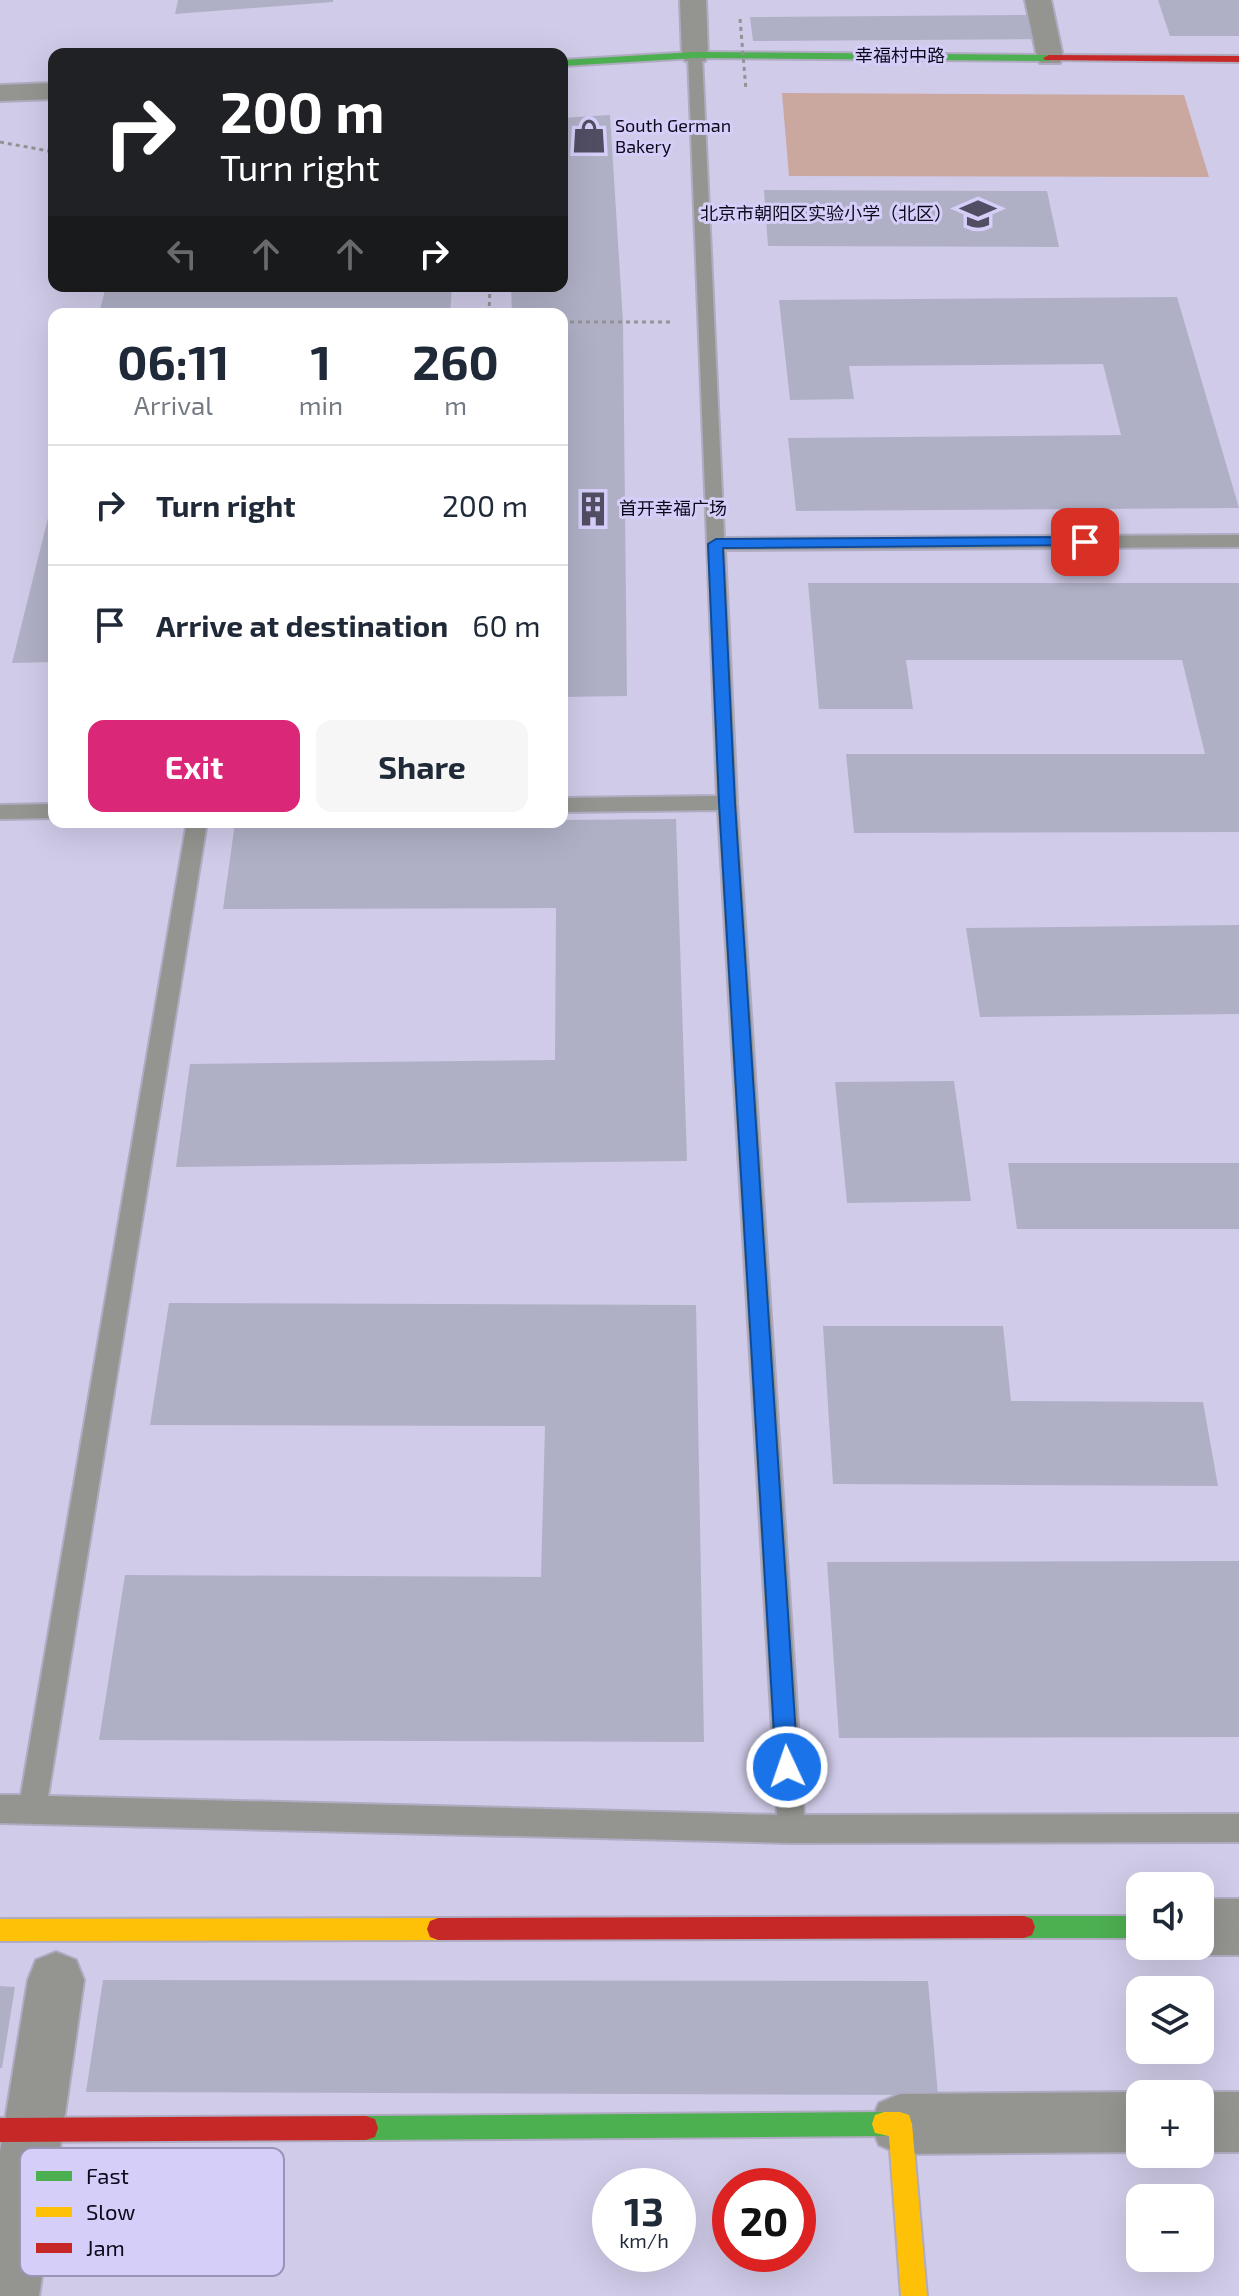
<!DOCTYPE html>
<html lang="en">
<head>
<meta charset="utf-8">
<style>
  body { margin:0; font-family:"Exo 2","Noto Sans SC",sans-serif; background:#f6f6f7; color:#1f2937; height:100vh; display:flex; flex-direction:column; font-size:30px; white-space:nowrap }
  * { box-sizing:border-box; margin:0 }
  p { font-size:26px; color:#747a83 }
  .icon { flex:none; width:44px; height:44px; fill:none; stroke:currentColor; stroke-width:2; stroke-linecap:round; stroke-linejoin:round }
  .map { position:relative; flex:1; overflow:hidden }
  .sheet { position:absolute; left:48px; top:308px; width:520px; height:520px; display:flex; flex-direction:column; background:#fff; border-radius:16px; box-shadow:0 8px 32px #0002 }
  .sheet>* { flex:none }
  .hud { position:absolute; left:48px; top:48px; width:520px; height:244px; border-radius:16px; box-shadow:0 8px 32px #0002; background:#202124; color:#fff; overflow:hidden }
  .tools { position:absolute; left:1126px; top:1872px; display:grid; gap:16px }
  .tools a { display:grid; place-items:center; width:88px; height:88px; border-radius:16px; background:#fff; box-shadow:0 8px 32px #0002; font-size:40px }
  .speed { position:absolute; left:592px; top:2168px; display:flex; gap:16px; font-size:40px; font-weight:700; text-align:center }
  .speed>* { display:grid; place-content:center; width:104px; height:104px; border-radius:50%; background:#fff; box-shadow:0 8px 32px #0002; line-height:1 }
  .speed small { font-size:20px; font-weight:400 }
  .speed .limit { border:12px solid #d22; background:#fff; color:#111 }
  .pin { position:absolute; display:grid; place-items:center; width:68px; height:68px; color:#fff; margin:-34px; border-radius:16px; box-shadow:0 4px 12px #0006 }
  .me { position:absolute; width:88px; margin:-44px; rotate:357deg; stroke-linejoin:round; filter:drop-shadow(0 0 6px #0008) }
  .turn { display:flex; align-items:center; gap:28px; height:168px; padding:0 40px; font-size:36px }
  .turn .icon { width:104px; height:104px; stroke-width:2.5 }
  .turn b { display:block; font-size:56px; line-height:68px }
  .lanes { display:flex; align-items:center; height:76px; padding:0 40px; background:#0003; justify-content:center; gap:40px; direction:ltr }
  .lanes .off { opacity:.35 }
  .eta { display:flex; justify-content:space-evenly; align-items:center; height:136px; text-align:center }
  .eta b { font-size:48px; font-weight:700; line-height:56px }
  .action { display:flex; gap:16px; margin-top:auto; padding:16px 40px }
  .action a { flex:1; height:92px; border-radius:16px; background:#db2777; color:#fff; font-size:32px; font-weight:700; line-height:92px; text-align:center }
  .action a+a { background:#f6f6f7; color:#1f2937 }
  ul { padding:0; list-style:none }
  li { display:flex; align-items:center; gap:24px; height:120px; padding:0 40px; border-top:2px solid #e0e1e3 }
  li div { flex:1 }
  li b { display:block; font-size:30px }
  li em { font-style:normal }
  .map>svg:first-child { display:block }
  .green { fill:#caa79f }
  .building { fill:#afb0c6 }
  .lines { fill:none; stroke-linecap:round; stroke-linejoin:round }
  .lane-casing { stroke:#afabc1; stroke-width:4 }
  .street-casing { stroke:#afabc1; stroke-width:4 }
  .fast-casing { stroke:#afabc1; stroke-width:4 }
  .slow-casing { stroke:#afabc1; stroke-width:4 }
  .jam-casing { stroke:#afabc1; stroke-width:4 }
  .path { stroke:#949296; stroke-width:3; stroke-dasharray:4 4; stroke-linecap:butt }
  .lane { fill:#949590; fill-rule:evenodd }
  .street { fill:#949590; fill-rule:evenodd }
  .fast { fill:#4caf50; fill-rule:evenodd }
  .slow { fill:#ffc107; fill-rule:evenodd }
  .jam { fill:#c62828; fill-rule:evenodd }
  .path-bridge { stroke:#949296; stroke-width:3; stroke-dasharray:4 4; stroke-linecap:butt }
  .route { fill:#1a73e8; stroke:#114b97; stroke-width:2 }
  .labels { text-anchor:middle; stroke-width:6; stroke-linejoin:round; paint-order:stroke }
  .far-street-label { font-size:18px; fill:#0d091b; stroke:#d5cef9 }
  .far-poi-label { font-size:18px; fill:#0d091b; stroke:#d5cef9; text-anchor:start }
  .key { fill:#d5cef9; stroke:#9993b6; stroke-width:2 }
  .key-label { font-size:22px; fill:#0d091b }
</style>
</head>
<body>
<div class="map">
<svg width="1239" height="2296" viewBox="0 0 1239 2296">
  <rect width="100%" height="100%" fill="#d0cbe8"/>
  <path class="green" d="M782 93 1184 95 1209 177 789 176Z"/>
  <path class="building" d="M178 0H333V2L175 14Z
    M1158 0H1239V36H1170Z
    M1033 15 1040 39 753 41 750 17Z
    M610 115 623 322 627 696 562 697V314H512L511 286H562V118Z
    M764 190 1047 191 1059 247 768 246Z
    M106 286H452L450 314H99Z
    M1177 297 1239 508 796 511 788 438 1121 435 1103 364 849 366 854 399 790 400 779 300Z
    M53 498 54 662 12 663Z
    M808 583H1239V832L854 833 846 754H1205L1182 660H906L913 709H819Z
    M676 819 687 1161 176 1167 190 1064 555 1060 556 908 223 909 235 823Z
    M1239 925V1014L980 1017 966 928Z
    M954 1081 971 1201 847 1203 835 1082Z
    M1008 1163H1239V1229H1017Z
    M169 1303 696 1305 704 1742 99 1740 125 1575 541 1577 545 1426 150 1425Z
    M823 1326H1003L1011 1401 1203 1402 1218 1486 833 1484Z
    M1239 1561V1737L839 1738 827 1562Z
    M103 1980 928 1981 938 2095 86 2092Z
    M0 1986 15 1987 2 2068H0Z"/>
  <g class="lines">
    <g class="lane-casing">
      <path id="lane" d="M695 51 702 55 724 538 1239 535V547L725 550 737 803 804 1815 1239 1814V1842L791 1843 0 1823V1795H21L187 822H207L48 1796 777 1815 718 810 562 812V798L717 796 688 55Z
        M54 804V818L0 819V805Z"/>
    </g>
    <g class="street-casing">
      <path id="street" d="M680 0H706L708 55 705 61H685L682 55Z
        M1025 0H1051L1063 57 1060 63H1040L1037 57Z
        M54 83V99L0 101V85Z
        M1200 1899H1239V1955H1200L1180 1947 1200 1946Z
        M56 1952 76 1960 84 1980 39 2296H0V2152L28 1980 36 1960Z
        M1140 2092 1144 2094H1140V2152L900 2154 879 2145 870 2124 879 2103 900 2094Z
        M1200 2092H1239V2152H1200V2094H1196Z"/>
    </g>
    <g class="fast-casing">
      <path id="fast" d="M695 52 1049 55 1055 58 1049 61 695 58 562 66V60Z
        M1024 1916H1140V1938H1024L1016 1935 1013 1927 1016 1919Z
        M884 2112 893 2115 896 2124 893 2133 884 2136 366 2140 357 2137 354 2128 357 2119 366 2116Z"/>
    </g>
    <g class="slow-casing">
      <path id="slow" d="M438 1918 446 1921 449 1929 446 1937 438 1940 0 1941V1919Z
        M884 2112H900L909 2115 912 2124 927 2296H901L889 2136 875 2133 872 2124 875 2115Z"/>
    </g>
    <g class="jam-casing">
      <path id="jam" d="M1049 55 1239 56V62L1045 60 1043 58Z
        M1024 1916 1032 1919 1035 1927 1032 1935 1024 1938 438 1940 430 1937 427 1929 430 1921 438 1918Z
        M366 2116 375 2119 378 2128 375 2137 366 2140 0 2142V2118Z"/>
    </g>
    <path class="path" d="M0 142 54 152
      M489 314 490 286
      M562 322H673"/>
    <use href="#lane" class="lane"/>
    <use href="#street" class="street"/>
    <use href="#fast" class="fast"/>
    <use href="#slow" class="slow"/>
    <use href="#jam" class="jam"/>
    <path class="path-bridge" d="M740 19 746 90"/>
  </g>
  <path class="route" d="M1085 537 1092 542 1090 545 723 548 735 803 798 1767 794 1774 787 1778 779 1774 776 1767 719 803 708 544 716 539Z"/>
  <defs>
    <g id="shop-bare" transform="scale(2.76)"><path d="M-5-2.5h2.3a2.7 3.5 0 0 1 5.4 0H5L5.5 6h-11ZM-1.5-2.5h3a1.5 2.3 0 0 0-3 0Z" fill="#514d63" stroke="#d5cef9" stroke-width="2.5" paint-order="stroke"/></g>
    <g id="school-bare" transform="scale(2.76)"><path d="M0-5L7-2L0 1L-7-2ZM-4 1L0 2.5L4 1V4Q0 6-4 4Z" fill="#514d63" stroke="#d5cef9" stroke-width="2.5" paint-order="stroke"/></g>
    <g id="building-bare" transform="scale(2.76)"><path d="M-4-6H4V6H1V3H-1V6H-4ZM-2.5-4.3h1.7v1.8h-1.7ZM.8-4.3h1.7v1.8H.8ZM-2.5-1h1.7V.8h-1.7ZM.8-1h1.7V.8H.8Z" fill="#514d63" stroke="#d5cef9" stroke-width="2.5" paint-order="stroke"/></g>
  </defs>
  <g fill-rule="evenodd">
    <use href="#shop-bare" x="589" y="136"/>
    <use href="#school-bare" x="978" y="214"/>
    <use href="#building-bare" x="593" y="509"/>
  </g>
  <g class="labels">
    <g class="far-street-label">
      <text x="900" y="62">幸福村中路</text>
    </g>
    <g class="far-poi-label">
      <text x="615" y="132">South German<tspan x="615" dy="21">Bakery</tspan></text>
      <text x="952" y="220" text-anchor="end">北京市朝阳区实验小学（北区）</text>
      <text x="619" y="515">首开幸福广场</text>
    </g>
  </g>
  <rect x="20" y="2148" width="264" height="128" rx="12" class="key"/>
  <rect x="36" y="2171" width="36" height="10" fill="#4caf50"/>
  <rect x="36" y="2207" width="36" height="10" fill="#ffc107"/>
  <rect x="36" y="2243" width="36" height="10" fill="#c62828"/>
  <g class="key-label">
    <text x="86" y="2184">Fast</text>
    <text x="86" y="2220">Slow</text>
    <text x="86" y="2256">Jam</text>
  </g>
</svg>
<div class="tools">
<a><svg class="icon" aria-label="sound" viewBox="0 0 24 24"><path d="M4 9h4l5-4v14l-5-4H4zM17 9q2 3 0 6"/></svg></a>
<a><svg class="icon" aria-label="layers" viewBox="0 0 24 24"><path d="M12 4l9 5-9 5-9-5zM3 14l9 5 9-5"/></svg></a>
<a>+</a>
<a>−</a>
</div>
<div class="speed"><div>13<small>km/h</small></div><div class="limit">20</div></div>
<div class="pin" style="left:1085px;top:542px;background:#d93025"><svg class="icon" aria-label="arrive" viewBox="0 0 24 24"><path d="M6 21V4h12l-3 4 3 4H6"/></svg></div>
<svg class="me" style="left:787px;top:1767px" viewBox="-20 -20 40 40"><circle r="17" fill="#1a73e8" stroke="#fff" stroke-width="3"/><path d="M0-11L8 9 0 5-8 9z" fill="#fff"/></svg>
<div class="hud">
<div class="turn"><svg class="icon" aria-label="right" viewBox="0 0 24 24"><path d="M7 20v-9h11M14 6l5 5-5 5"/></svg><div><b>200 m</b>Turn right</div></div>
<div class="lanes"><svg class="icon off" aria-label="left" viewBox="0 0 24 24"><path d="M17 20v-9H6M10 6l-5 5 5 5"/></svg><svg class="icon off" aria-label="ahead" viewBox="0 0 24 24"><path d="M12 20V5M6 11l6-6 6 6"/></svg><svg class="icon off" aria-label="ahead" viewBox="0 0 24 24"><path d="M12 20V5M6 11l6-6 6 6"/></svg><svg class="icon" aria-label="right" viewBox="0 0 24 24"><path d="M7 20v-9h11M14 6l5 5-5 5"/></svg></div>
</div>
<section class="sheet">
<div class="eta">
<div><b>06:11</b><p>Arrival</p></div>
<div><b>1</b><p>min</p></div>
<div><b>260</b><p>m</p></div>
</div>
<ul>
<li><svg class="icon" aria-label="right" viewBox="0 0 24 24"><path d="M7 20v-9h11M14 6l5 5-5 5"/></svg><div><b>Turn right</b></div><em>200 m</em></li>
<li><svg class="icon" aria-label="arrive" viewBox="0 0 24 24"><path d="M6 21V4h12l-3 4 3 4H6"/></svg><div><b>Arrive at destination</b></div><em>60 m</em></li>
</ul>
<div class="action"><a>Exit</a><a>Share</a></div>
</section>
</div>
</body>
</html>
